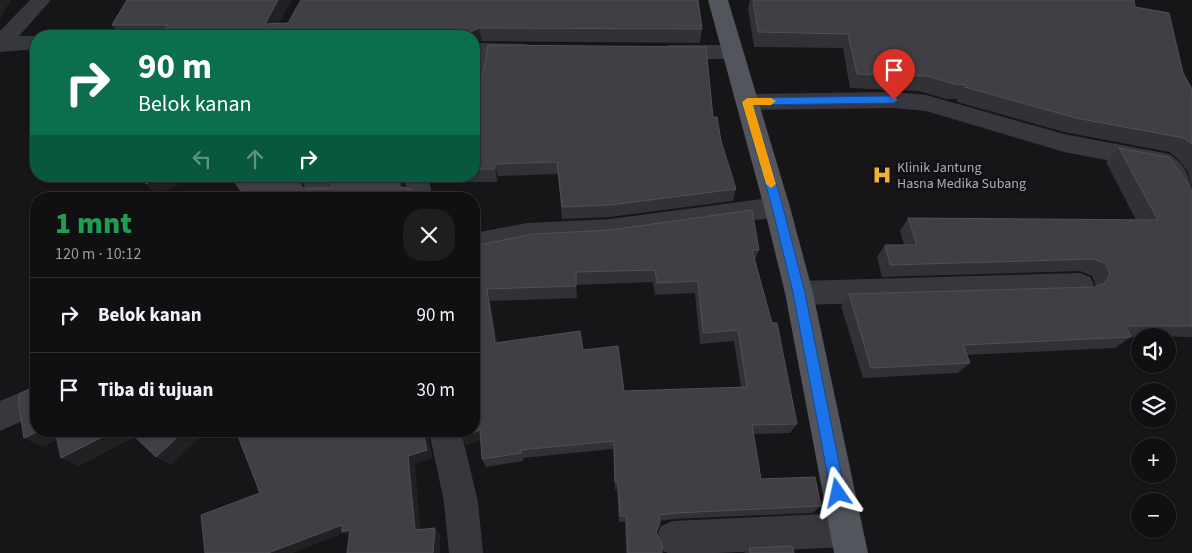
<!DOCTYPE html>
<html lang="id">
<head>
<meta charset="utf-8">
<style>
  body { margin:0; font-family:"Source Sans 3",sans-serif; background:#1e1e20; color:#f1f3f6; height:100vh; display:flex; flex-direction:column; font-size:19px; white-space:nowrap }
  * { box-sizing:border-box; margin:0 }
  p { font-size:16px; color:#9c9d9f }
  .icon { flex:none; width:28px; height:28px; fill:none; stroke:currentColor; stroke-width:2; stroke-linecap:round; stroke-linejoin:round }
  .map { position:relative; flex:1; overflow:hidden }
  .details { position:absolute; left:30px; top:192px; width:450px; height:245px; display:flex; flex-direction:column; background:#101012; border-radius:20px; box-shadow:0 1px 4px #0004,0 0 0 1px #303032 }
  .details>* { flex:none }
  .banner { position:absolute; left:30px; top:30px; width:450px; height:152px; border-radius:20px; box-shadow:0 1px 4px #0004,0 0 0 1px #303032; background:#0b6e4f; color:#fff; overflow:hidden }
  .buttons { position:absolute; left:1131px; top:328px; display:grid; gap:10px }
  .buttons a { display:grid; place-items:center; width:45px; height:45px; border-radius:50%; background:#101012; box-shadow:0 1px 4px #0004,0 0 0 1px #303032; font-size:25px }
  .pin { position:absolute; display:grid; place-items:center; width:42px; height:42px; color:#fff; margin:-51px -21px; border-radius:50% 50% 50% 0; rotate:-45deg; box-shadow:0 0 5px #0007 }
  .pin .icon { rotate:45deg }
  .me { position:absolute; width:55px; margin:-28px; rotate:349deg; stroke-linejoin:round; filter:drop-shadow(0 0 4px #0008) }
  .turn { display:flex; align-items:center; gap:18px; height:105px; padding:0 25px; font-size:22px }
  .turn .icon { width:65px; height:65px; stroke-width:2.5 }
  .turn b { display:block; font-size:35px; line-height:42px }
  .lanes { display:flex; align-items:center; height:48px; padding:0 25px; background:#0003; justify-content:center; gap:25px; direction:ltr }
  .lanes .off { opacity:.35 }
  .round { display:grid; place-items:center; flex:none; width:52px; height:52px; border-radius:20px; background:#1e1e20 }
  .head { display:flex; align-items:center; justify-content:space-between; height:85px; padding:0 25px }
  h1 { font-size:30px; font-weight:800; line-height:38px; color:#1e9e55 }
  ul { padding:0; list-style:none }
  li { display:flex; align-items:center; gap:15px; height:75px; padding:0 25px; border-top:1px solid #303032 }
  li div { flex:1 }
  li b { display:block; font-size:19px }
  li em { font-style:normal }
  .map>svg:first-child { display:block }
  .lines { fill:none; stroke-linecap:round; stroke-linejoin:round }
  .minor { fill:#37383d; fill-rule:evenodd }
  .primary { fill:#53555c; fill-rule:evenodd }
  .wall { fill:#323236; fill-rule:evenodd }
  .shaded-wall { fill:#212124 }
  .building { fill:#3f3f44; stroke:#4f5156; fill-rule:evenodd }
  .route { fill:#1a73e8; stroke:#114b97 }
  .slow { fill:#f59e0b }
  .labels { text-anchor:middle; stroke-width:5; stroke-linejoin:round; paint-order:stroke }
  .poi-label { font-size:14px; fill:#a8adb8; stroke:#111113; text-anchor:start }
</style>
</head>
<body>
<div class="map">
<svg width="1192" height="553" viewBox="0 0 1192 553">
  <rect width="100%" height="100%" fill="#161618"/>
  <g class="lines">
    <path class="minor" d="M30 0H51L19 36H41H36V49L0 52V31Z
      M482 43 524 44 532 46 535 51 532 56 524 58 489 57 485 82 482 88 474 90V45Z
      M670 45H732L740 47 743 52 740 57 732 59H670L662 57 659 52 662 47Z
      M894 92 926 95 1064 134 1169 154C1192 169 1192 188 1192 213L1183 210 1159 173 1154 169 1064 152 926 111 894 108 747 110 739 108 736 102 739 96 747 94Z
      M299 176H324L337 199H311Z
      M404 176H428L433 199H407Z
      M777 197 786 200 790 207 786 214 777 217 610 241 527 245 474 255V233L527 223 610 219Z
      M1080 273 1090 277 1094 285 1090 293 1080 297 799 305 789 302 785 293 789 284 799 281Z
      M36 386V415L0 431V401Z
      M429 431H461L478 502 483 553H449L444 502Z
      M845 513 857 518 862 530 857 542 845 547 718 553H668L661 550 656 538 661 526 673 521Z"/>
    <path class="primary" d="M708 0H728L790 207 813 293 868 553H834L785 293 764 207Z"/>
  </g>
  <path class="wall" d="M750 0H1134L1135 7 1183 73 1192 89V189L1188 172 1178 159 1169 152 1064 132 957 102V99H946L919 91 850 88 843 48 754 47 748 8Z
    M279 24 702 29 700 43 482 41 474 36H120L112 25Z
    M474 78 713 117 721 141 736 189 733 201 610 217 562 219 558 174 498 176 497 182H431L429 176H474Z
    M1119 148 1192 190V337L1140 336V337H1131L1115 348 967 355 970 363 958 373 863 378 841 306 849 294 1095 287 1096 286 1092 276 1080 271 882 277 877 257 885 245H904L900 231 908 218 1136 220 1106 162Z
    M474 246 759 250 755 260 797 424 790 433 754 434 761 479 821 506 813 513 673 519 660 521 656 533 662 553H626L625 522H619L617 489 615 490 613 449 523 458V461L486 467 482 459 481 440 466 445ZM653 282 655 295 695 293 700 344 734 341 741 387 624 391 583 350 497 343 490 301 577 298 576 285Z
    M749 548 794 553H744Z"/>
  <path class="shaded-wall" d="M0 0H11L0 18Z
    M278 0H292L272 36 265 24Z
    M479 28 482 41 474 44V36H470V32Z
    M495 164 498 176 497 182 495 169Z
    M160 176H193L157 196 146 184Z
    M202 176H218L206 183Z
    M297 176H299L309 199 302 188Z
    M399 176H402L405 199 400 187Z
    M411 189 415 199H406L405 195Z
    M487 289 490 301 498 354 495 343Z
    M480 430 484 439 466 445 462 437Z
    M39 431H67L71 433 43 447 24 438Z
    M114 431H133L139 435 79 466 61 458Z
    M184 431H207L171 465 156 457Z
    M423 431H427L433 458 415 464 421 536 415 530 408 456Z
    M342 525 359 536 351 538 344 533 293 553H268Z
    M435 528 440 534V553H433Z"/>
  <path class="building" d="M127 0H278L265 24 288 23 301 0H698L702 29 479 28 470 32V36H160L168 25H112Z
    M753 0H1134L1135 7 1169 13 1183 73 1192 89V144L1184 138 1076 118 965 87 966 85 954 84 927 76 857 74 848 34 758 32Z
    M488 45 706 47 713 117H717L721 141 736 189 610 205 562 207 557 162 495 164V169H474V78L481 76 484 69Z
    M1119 148 1168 157 1172 161 1192 190V326H1126L1131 337 963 345 970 363 871 368 849 294 1094 287 1105 283 1110 274 1106 264 1094 259 890 265 885 245H917L908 218 1158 220Z
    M141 176H160L146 184Z
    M231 176H297L302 188H332L326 176H399L400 187 411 189 412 194 405 195 406 199H246Z
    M752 210 759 250H752L772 323H777L797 424 752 425 761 479 815 477 821 506 676 513 659 515 660 523 656 533 662 545V553H628L626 516H620L618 482H615L614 441 520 450 521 453 482 459 480 430 462 437 460 431H474V246L534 234 610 230ZM655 270 657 283 698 281 703 333 738 330 747 387 624 391 618 346 583 350 580 331 495 343 487 289 576 286V272Z
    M36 386V431H39L24 438 19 406V394Z
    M55 431H114L61 458Z
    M129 431H184L156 457Z
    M236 431H423L427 450 408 456 415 530 435 528 433 553H347L350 530 342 532V525L268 553H205L201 515 260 493Z
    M792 546 794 553H750L749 548Z"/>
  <path class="route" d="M894 96 898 100 894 103 753 105 783 207 805 293 845 493 843 498 838 500 833 498 831 493 793 293 772 207 742 102 747 98Z"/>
  <path class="slow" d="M747 98H771L776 101 771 105H753L776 184 771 188 766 184 742 102Z"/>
  <defs>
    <g id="hospital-bare" transform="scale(1.5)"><path d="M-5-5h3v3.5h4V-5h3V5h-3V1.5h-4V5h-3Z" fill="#f2b134" stroke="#111113" stroke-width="2.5" paint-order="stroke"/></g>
  </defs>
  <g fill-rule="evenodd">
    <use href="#hospital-bare" x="882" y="175"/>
  </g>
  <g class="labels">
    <g class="poi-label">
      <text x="897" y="172">Klinik Jantung<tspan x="897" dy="16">Hasna Medika Subang</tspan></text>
    </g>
  </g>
</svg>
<div class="buttons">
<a><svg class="icon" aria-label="sound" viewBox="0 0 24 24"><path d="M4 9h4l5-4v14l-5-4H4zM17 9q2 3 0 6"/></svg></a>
<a><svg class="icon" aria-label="layers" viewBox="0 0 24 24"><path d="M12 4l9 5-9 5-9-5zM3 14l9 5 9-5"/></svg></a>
<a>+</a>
<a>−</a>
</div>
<div class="pin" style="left:894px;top:100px;background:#d93025"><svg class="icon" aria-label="arrive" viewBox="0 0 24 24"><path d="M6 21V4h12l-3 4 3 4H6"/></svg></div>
<svg class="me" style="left:838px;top:493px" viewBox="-20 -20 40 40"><path d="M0-17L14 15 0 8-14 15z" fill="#1a73e8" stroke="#fff" stroke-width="4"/></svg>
<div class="banner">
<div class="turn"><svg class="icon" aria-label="right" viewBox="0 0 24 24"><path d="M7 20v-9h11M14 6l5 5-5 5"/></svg><div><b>90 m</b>Belok kanan</div></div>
<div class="lanes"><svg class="icon off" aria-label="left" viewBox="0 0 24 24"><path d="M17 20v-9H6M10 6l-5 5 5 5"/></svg><svg class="icon off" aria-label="ahead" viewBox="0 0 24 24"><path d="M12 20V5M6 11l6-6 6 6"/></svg><svg class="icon" aria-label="right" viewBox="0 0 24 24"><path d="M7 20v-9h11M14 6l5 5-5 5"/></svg></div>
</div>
<section class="details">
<div class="head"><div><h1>1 mnt</h1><p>120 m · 10:12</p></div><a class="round"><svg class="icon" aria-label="close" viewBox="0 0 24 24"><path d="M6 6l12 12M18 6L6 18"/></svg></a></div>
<ul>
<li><svg class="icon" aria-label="right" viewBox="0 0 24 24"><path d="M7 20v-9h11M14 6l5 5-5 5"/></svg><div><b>Belok kanan</b></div><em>90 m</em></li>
<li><svg class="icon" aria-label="arrive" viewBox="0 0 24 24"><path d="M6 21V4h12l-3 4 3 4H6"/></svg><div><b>Tiba di tujuan</b></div><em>30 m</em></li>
</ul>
</section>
</div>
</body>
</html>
